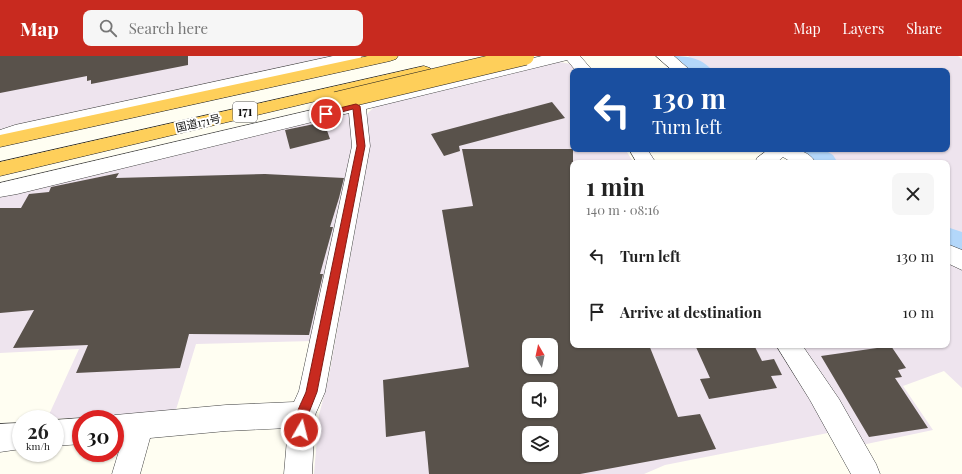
<!DOCTYPE html>
<html lang="en">
<head>
<meta charset="utf-8">
<style>
  body { margin:0; font-family:"Playfair Display","Noto Sans JP",serif; background:#f6f6f6; color:#222; height:100vh; display:flex; flex-direction:column; font-size:15px; white-space:nowrap }
  * { box-sizing:border-box; margin:0 }
  p { font-size:13px; color:#767676 }
  .icon { flex:none; width:22px; height:22px; fill:none; stroke:currentColor; stroke-width:2; stroke-linecap:round; stroke-linejoin:round }
  .map { position:relative; flex:1; overflow:hidden }
  .drawer { position:absolute; left:570px; top:104px; width:380px; height:188px; display:flex; flex-direction:column; background:#fff; border-radius:8px; box-shadow:0 1px 3px #0004 }
  .drawer>* { flex:none }
  .guide { position:absolute; left:570px; top:12px; width:380px; height:84px; border-radius:8px; box-shadow:0 1px 3px #0004; background:#1a4fa0; color:#fff; overflow:hidden }
  .needle { width:26px; rotate:351deg }
  .fabs { position:absolute; left:522px; top:282px; display:grid; gap:8px }
  .fabs a { display:grid; place-items:center; width:36px; height:36px; border-radius:8px; background:#fff; box-shadow:0 1px 3px #0004; font-size:20px }
  .speed { position:absolute; left:12px; top:354px; display:flex; gap:8px; font-size:20px; font-weight:700; text-align:center }
  .speed>* { display:grid; place-content:center; width:52px; height:52px; border-radius:50%; background:#fff; box-shadow:0 1px 3px #0004; line-height:1 }
  .speed small { font-size:10px; font-weight:400 }
  .speed .limit { border:6px solid #d22; background:#fff; color:#111 }
  .pin { position:absolute; display:grid; place-items:center; width:34px; height:34px; color:#fff; margin:-17px; border:2px solid #fff; border-radius:50%; box-shadow:0 1px 4px #0007 }
  .me { position:absolute; width:44px; margin:-22px; rotate:8deg; stroke-linejoin:round; filter:drop-shadow(0 0 3px #0008) }
  .turn { display:flex; align-items:center; gap:14px; height:84px; padding:0 16px; font-size:18px }
  .turn .icon { width:52px; height:52px; stroke-width:2.5 }
  .turn b { display:block; font-size:28px; line-height:34px }
  .round { display:grid; place-items:center; flex:none; width:42px; height:42px; border-radius:8px; background:#f6f6f6 }
  .headline { display:flex; align-items:center; justify-content:space-between; height:68px; padding:0 16px }
  h1 { font-size:24px; font-weight:700; line-height:30px }
  ul { padding:0; list-style:none }
  li { display:flex; align-items:center; gap:12px; height:56px; padding:0 16px }
  li div { flex:1 }
  li b { display:block; font-size:15px }
  li em { font-style:normal }
  header { display:flex; align-items:center; gap:24px; box-sizing:border-box; height:56px; padding:0 20px; background:#c82a1f; color:#fff }
  header strong { font-size:19px }
  nav { display:flex; gap:22px; margin-inline-start:auto; font-size:14px }
  .search { width:280px; height:36px; background:#f6f6f6; display:flex; align-items:center; gap:10px; box-sizing:border-box; padding:0 14px; border-radius:8px; color:#767676; font-size:15px }
  .map>svg:first-child { display:block }
  .industrial { fill:#eee4ee; fill-rule:evenodd }
  .lines { fill:none; stroke-linecap:round; stroke-linejoin:round }
  .river { fill:#b3d7fa; fill-rule:evenodd }
  .building { fill:#59524b; fill-rule:evenodd }
  .minor-casing { stroke:#424242; stroke-width:1 }
  .trunk-casing { stroke:#202020; stroke-width:1 }
  .minor { fill:#fff; fill-rule:evenodd }
  .trunk { fill:#fecf5a; fill-rule:evenodd }
  .trunk-bridge-casing { stroke:#202020; stroke-width:19; stroke-linecap:butt }
  .trunk-bridge { stroke:#fecf5a; stroke-width:18 }
  .route { fill:#c82a1f; stroke:#821b14 }
  .labels { text-anchor:middle; stroke-width:4; stroke-linejoin:round; paint-order:stroke }
  .far-street-label { font-size:11px; fill:#0f0f0f; stroke:#fff }
  .shield { fill:#fff; stroke:#575757; stroke-width:1 }
  .shield-label { font-size:12px; font-weight:bold; fill:#0f0f0f }
</style>
</head>
<body>
<header>
<strong>Map</strong>
<div class="search"><svg class="icon" aria-label="search" viewBox="0 0 24 24"><circle cx="10" cy="10" r="6"/><path d="M15 15l6 6"/></svg>Search here</div>
<nav><a>Map</a><a>Layers</a><a>Share</a></nav>
</header>
<div class="map">
<svg width="962" height="418" viewBox="0 0 962 418">
  <rect width="100%" height="100%" fill="#fffef2"/>
  <path class="industrial" d="M0 0H345L0 76Z
    M688 0H958L962 3V332L944 315 903 330 933 374 857 390 793 289H947V107H792L787 102 794 93H947V15H707Z
    M559 6 571 8 577 15H573V93H625L634 107H573V289H779L833 376 665 409 644 418H314L319 359 329 320 368 100 366 59 376 49ZM529 289H551V311H529ZM529 333H551V355H529ZM529 377H551V399H529Z
    M346 57 352 60 353 89 313 285 196 288 175 357 47 363 79 293 0 297V138Z"/>
  <g class="lines">
    <path class="river" d="M666 0C687 0 699 0 713 15H680L670 6Z
      M781 93H823L833 99 838 107H796L786 101Z
      M947 171 962 176V210L947 205Z"/>
  </g>
  <path class="building" d="M0 0H188V9L91 28V24L87 25V20L0 37Z
    M552 46 565 62 459 90 460 95 444 100 431 78Z
    M324 66 330 83 290 93 285 74Z
    M462 93H573V289H649L678 361 700 358 716 393 580 418H429L425 375 386 381 383 324 469 311 442 154 473 150ZM529 289H551V311H529ZM529 333H551V355H529ZM529 377H551V399H529Z
    M119 117 116 122 265 118 344 122 339 142 330 171H333L320 218H323L309 279 189 278 180 312 76 317 88 289 13 292 34 254 0 257V152H21L29 138 49 136 51 131Z
    M695 289H754L762 305 774 303 782 319 771 320 777 332 709 343 700 323 710 322Z
    M891 290 906 312 898 314 902 321 895 322 928 372 869 381 821 300Z"/>
  <g class="lines">
    <g class="minor-casing">
      <path id="minor" d="M333 0H362L360 3 354 5 19 80 0 86V74L15 69Z
        M542 0H580L593 15H576L567 4 366 53 370 90 325 336 315 359 312 418H284L288 372 226 375 150 382 140 418H112L122 385H115V363H105L115 359 226 349 294 346 299 335 352 90 349 57 17 138 0 141V127Z
        M656 0H674L691 15H673Z
        M629 93H647L656 107H637Z
        M769 93C786 93 806 90 816 107H793L783 101 776 107H755L757 102Z
        M947 188 962 194V214L947 207Z
        M776 289H802L839 343 876 408 880 418H851L810 344Z
        M81 362 84 363H81V388L55 390V364Z
        M21 367V393L0 396V368Z"/>
    </g>
    <g class="trunk-casing">
      <path id="trunk" d="M368 0H398L396 3 390 5 0 91V79Z
        M424 10 430 12 432 15 430 18 0 120V106Z"/>
    </g>
    <use href="#minor" class="minor"/>
    <use href="#trunk" class="trunk"/>
    <g class="trunk-bridge-casing">
      <path id="trunk-bridge" d="M336 45 525 0"/>
    </g>
    <use href="#trunk-bridge" class="trunk-bridge"/>
  </g>
  <path class="route" d="M356 48 360 50 365 90 317 336 308 359 305 378 301 379 297 378C291 364 301 348 306 336L357 90 353 53 326 60 322 58 323 56Z"/>
  <g class="labels">
    <g class="far-street-label">
      <text transform="translate(198 67) rotate(-13)" y="4">国道171号</text>
    </g>
    <rect class="shield" x="233" y="46" width="24" height="20" rx="3"/>
    <g class="shield-label">
      <text x="245" y="60">171</text>
    </g>
  </g>
</svg>
<div class="fabs">
<a><svg class="needle" viewBox="-14 -14 28 28"><path d="M0-13l5 13h-10z" fill="#e53935"/><path d="M0 13l5-13h-10z" fill="#767676"/></svg></a>
<a><svg class="icon" aria-label="sound" viewBox="0 0 24 24"><path d="M4 9h4l5-4v14l-5-4H4zM17 9q2 3 0 6"/></svg></a>
<a><svg class="icon" aria-label="layers" viewBox="0 0 24 24"><path d="M12 4l9 5-9 5-9-5zM3 14l9 5 9-5"/></svg></a>
</div>
<div class="speed"><div>26<small>km/h</small></div><div class="limit">30</div></div>
<div class="pin" style="left:326px;top:58px;background:#d93025"><svg class="icon" aria-label="arrive" viewBox="0 0 24 24"><path d="M6 21V4h12l-3 4 3 4H6"/></svg></div>
<svg class="me" style="left:301px;top:374px" viewBox="-20 -20 40 40"><circle r="17" fill="#c82a1f" stroke="#fff" stroke-width="3"/><path d="M0-11L8 9 0 5-8 9z" fill="#fff"/></svg>
<div class="guide">
<div class="turn"><svg class="icon" aria-label="left" viewBox="0 0 24 24"><path d="M17 20v-9H6M10 6l-5 5 5 5"/></svg><div><b>130 m</b>Turn left</div></div>
</div>
<section class="drawer">
<div class="headline"><div><h1>1 min</h1><p>140 m · 08:16</p></div><a class="round"><svg class="icon" aria-label="close" viewBox="0 0 24 24"><path d="M6 6l12 12M18 6L6 18"/></svg></a></div>
<ul>
<li><svg class="icon" aria-label="left" viewBox="0 0 24 24"><path d="M17 20v-9H6M10 6l-5 5 5 5"/></svg><div><b>Turn left</b></div><em>130 m</em></li>
<li><svg class="icon" aria-label="arrive" viewBox="0 0 24 24"><path d="M6 21V4h12l-3 4 3 4H6"/></svg><div><b>Arrive at destination</b></div><em>10 m</em></li>
</ul>
</section>
</div>
</body>
</html>
